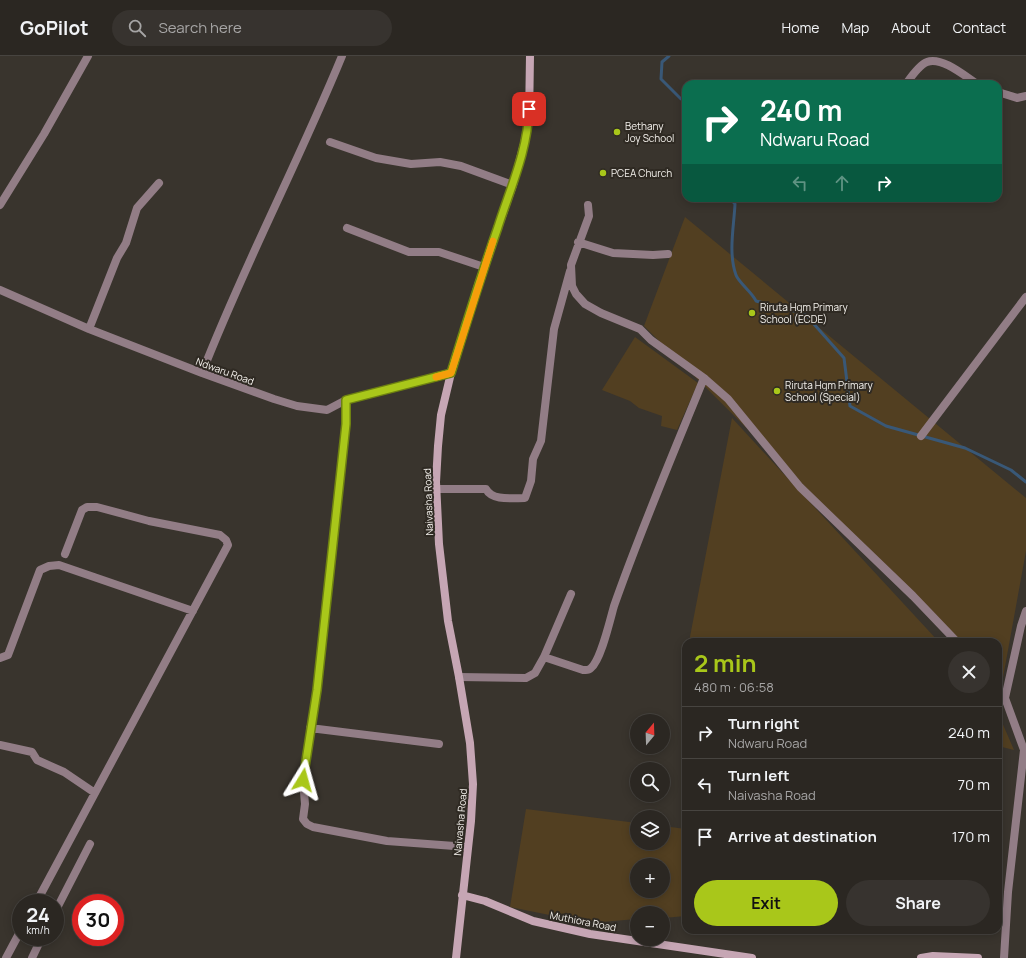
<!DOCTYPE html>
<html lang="en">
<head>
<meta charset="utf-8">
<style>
  body { margin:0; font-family:Manrope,sans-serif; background:#37332f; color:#f1f3f6; height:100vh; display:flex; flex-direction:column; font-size:15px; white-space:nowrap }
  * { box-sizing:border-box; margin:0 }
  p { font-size:13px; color:#a6a5a5 }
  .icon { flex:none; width:22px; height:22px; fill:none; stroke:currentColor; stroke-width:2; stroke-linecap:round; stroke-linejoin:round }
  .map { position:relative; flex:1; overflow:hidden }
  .details { position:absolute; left:682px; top:582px; width:320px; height:296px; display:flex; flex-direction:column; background:#2b2722; border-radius:12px; box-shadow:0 2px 10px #0003,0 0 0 1px #474440 }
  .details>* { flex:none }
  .top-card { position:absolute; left:682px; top:24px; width:320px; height:122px; border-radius:12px; box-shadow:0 2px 10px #0003,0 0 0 1px #474440; background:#0b6e4f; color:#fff; overflow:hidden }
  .needle { width:26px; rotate:19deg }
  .tools { position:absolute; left:630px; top:658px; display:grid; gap:8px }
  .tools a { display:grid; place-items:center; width:40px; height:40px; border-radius:50%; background:#2b2722; box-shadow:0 2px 10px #0003,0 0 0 1px #474440; font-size:20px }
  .speed { position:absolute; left:12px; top:838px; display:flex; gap:8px; font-size:20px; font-weight:700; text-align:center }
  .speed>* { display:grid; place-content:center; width:52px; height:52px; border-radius:50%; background:#2b2722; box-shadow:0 2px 10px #0003,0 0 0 1px #474440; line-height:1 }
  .speed small { font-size:10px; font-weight:400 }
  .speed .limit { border:6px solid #d22; background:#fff; color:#111 }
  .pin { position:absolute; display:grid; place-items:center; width:34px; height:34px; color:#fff; margin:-17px; border-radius:8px; box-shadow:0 2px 6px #0006 }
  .me { position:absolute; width:44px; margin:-22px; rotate:8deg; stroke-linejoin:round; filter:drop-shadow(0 0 3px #0008) }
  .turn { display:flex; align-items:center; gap:14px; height:84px; padding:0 12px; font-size:18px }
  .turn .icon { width:52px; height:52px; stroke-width:2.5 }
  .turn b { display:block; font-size:28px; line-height:34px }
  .lanes { display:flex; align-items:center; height:38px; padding:0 12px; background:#0003; justify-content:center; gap:20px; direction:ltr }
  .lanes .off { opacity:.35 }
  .round { display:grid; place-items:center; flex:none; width:42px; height:42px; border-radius:21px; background:#37332f }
  .headline { display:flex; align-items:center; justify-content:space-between; height:68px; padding:0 12px }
  h1 { font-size:24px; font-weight:700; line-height:30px; color:#a9c71a }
  .action { display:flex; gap:8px; margin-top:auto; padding:8px 12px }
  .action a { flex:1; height:46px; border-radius:24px; background:#a9c71a; color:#111; font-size:16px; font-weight:700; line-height:46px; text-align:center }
  .action a+a { background:#37332f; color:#f1f3f6 }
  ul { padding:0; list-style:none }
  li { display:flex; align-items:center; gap:12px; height:52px; padding:0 12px; border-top:1px solid #474440 }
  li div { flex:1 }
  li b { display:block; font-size:15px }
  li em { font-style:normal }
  header { display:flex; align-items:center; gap:24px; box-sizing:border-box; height:56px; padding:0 20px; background:#2b2722; border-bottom:1px solid #474440 }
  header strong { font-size:19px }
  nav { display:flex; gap:22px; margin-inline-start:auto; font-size:14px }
  .search { width:280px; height:36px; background:#37332f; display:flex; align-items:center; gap:10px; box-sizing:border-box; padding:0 14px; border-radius:22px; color:#a6a5a5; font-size:15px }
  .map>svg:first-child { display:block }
  .green { fill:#523f21; fill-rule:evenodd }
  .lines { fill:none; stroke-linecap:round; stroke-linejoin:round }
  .stream { stroke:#395877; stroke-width:3 }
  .street { stroke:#927d86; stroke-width:8 }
  .secondary { stroke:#c6a6b4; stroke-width:8 }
  .route-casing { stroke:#6e8111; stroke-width:10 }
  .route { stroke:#a9c71a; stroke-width:7 }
  .slow { stroke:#f59e0b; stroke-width:7 }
  .poi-dot { fill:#a9c71a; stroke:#2f2a23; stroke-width:1.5 }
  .labels { text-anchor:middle; stroke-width:4; stroke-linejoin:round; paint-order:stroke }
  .poi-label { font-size:10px; fill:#f4f1ec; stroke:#2f2a23; text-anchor:start }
  .street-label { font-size:10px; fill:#f4f1ec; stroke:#2f2a23 }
</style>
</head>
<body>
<header>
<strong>GoPilot</strong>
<div class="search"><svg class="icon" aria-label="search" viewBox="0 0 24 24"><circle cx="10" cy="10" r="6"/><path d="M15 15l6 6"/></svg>Search here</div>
<nav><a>Home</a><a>Map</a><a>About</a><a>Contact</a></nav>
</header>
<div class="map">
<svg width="1026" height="902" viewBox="0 0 1026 902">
  <rect width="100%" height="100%" fill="#39342d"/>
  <path class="green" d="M685 161 1026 442V495L1002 627 998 623V586H961L644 270Z
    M635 281 698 327 677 374 661 370 662 360 639 352 630 345 602 334Z
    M732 362 939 586H689Z
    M998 657 1014 694 998 690Z
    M526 753 637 767V787H663V770L686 773V860L663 862V857H637V863L589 867 510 851ZM637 809H663V835H637Z"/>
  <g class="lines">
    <path class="stream" d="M669 0 662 6 661 23 681 43 686 42
      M730 142 735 148C734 170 728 197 736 219 739 227 752 236 756 245L805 258 844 302 850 350 886 370 965 392 1011 414 1026 426"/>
    <path class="street" d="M906 28C911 21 919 9 927 6 941 0 965 20 977 28
      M998 36 1017 42 1026 40
      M330 86 376 102 411 108 440 106 461 110 513 129
      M0 149 44 78 88 0
      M588 149 589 160 571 209 572 230 576 238 585 248 601 257 640 273 651 284 704 322 728 343 800 431 913 540 957 586
      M347 172 409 196H439L484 211
      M578 186 613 197 653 199 668 198
      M0 234 89 273 202 317 274 343 297 350 327 354 346 344 451 317
      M89 273 117 202 126 187 137 152 159 127
      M202 317C244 209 298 107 342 0
      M346 344V368L317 634 303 724 305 748 303 763 307 768 313 771 387 785 468 791
      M921 380 1026 241
      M436 433H486C492 445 512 442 525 442L531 425 533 403 541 385 554 273 570 215
      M544 601 571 538
      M0 602 8 599 40 514 49 510 59 509 193 555
      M459 621 526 622 535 617 544 601 583 614C586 614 588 615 591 612 601 604 610 564 614 550 641 473 673 398 704 322
      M998 633 1005 642
      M310 672 439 688
      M0 689 32 696 37 704 64 716 95 737
      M36 847 228 489 226 484 220 479 149 465 97 451H87L82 454 65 498
      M55 856 90 788
      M6 902 21 874
      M32 902 42 881
      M1004 902 1008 836 1024 694 1005 642 1021 570 1026 555"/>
    <path class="secondary" d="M462 839 485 845 533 865 590 878 752 902
      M456 902 471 765 473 728 470 687 459 621 448 565 439 488 436 426 438 390 441 359 451 317 479 226 513 129 524 88 529 64 530 0
      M921 902 933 900 978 902"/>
  </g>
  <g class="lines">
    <g class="route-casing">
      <path id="route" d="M303 724 317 634 346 368V344L451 317C466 268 481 220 498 171 510 133 528 94 529 53"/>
    </g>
    <use href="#route" class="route"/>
    <path class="slow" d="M436 321 451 317 493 185"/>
  </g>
  <g class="poi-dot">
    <circle cx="617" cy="76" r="4"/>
    <circle cx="603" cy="117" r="4"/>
    <circle cx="752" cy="257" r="4"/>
    <circle cx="777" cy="335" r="4"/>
  </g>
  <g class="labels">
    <g class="poi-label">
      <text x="625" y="74">Bethany<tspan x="625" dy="12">Joy School</tspan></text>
      <text x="611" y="121">PCEA Church</text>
      <text x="760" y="255">Riruta Hgm Primary<tspan x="760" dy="12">School (ECDE)</tspan></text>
      <text x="785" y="333">Riruta Hgm Primary<tspan x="785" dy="12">School (Special)</tspan></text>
    </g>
    <g class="street-label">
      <text transform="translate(225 315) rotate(20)" y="4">Ndwaru Road</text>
      <text transform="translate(428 446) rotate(-92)" y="4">Naivasha Road</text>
      <text transform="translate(460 766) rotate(-85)" y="4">Naivasha Road</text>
      <text transform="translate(583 865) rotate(11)" y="4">Muthiora Road</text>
    </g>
  </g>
</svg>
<div class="tools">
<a><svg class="needle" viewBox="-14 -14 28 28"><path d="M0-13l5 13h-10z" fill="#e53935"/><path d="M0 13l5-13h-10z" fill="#a6a5a5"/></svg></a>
<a><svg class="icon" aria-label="search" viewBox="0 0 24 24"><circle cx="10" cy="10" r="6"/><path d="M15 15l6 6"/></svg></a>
<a><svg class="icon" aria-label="layers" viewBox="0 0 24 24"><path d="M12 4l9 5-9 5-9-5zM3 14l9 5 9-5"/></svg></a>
<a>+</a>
<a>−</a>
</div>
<div class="speed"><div>24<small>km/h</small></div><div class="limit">30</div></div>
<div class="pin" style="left:529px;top:53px;background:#d93025"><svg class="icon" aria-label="arrive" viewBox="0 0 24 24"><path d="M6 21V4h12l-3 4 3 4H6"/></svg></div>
<svg class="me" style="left:303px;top:724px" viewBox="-20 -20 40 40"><path d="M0-17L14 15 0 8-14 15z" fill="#a9c71a" stroke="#fff" stroke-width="4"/></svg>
<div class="top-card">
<div class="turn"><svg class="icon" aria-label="right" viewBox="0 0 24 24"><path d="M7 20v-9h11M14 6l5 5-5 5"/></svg><div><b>240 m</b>Ndwaru Road</div></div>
<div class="lanes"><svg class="icon off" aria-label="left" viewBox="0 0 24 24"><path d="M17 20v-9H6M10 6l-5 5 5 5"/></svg><svg class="icon off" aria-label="ahead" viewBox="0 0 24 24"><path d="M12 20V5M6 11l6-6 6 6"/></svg><svg class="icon" aria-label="right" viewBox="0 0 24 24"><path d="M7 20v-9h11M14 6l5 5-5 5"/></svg></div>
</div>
<section class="details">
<div class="headline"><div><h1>2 min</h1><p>480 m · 06:58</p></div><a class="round"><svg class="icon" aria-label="close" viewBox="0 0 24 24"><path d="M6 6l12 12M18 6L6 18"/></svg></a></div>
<ul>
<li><svg class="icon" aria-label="right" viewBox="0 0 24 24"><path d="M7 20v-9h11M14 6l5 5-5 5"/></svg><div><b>Turn right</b><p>Ndwaru Road</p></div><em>240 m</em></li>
<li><svg class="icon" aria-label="left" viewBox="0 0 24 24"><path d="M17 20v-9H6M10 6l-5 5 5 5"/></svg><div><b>Turn left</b><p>Naivasha Road</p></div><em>70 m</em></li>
<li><svg class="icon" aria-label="arrive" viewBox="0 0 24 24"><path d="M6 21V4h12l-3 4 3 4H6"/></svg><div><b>Arrive at destination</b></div><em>170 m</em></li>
</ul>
<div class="action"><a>Exit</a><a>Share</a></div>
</section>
</div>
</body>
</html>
